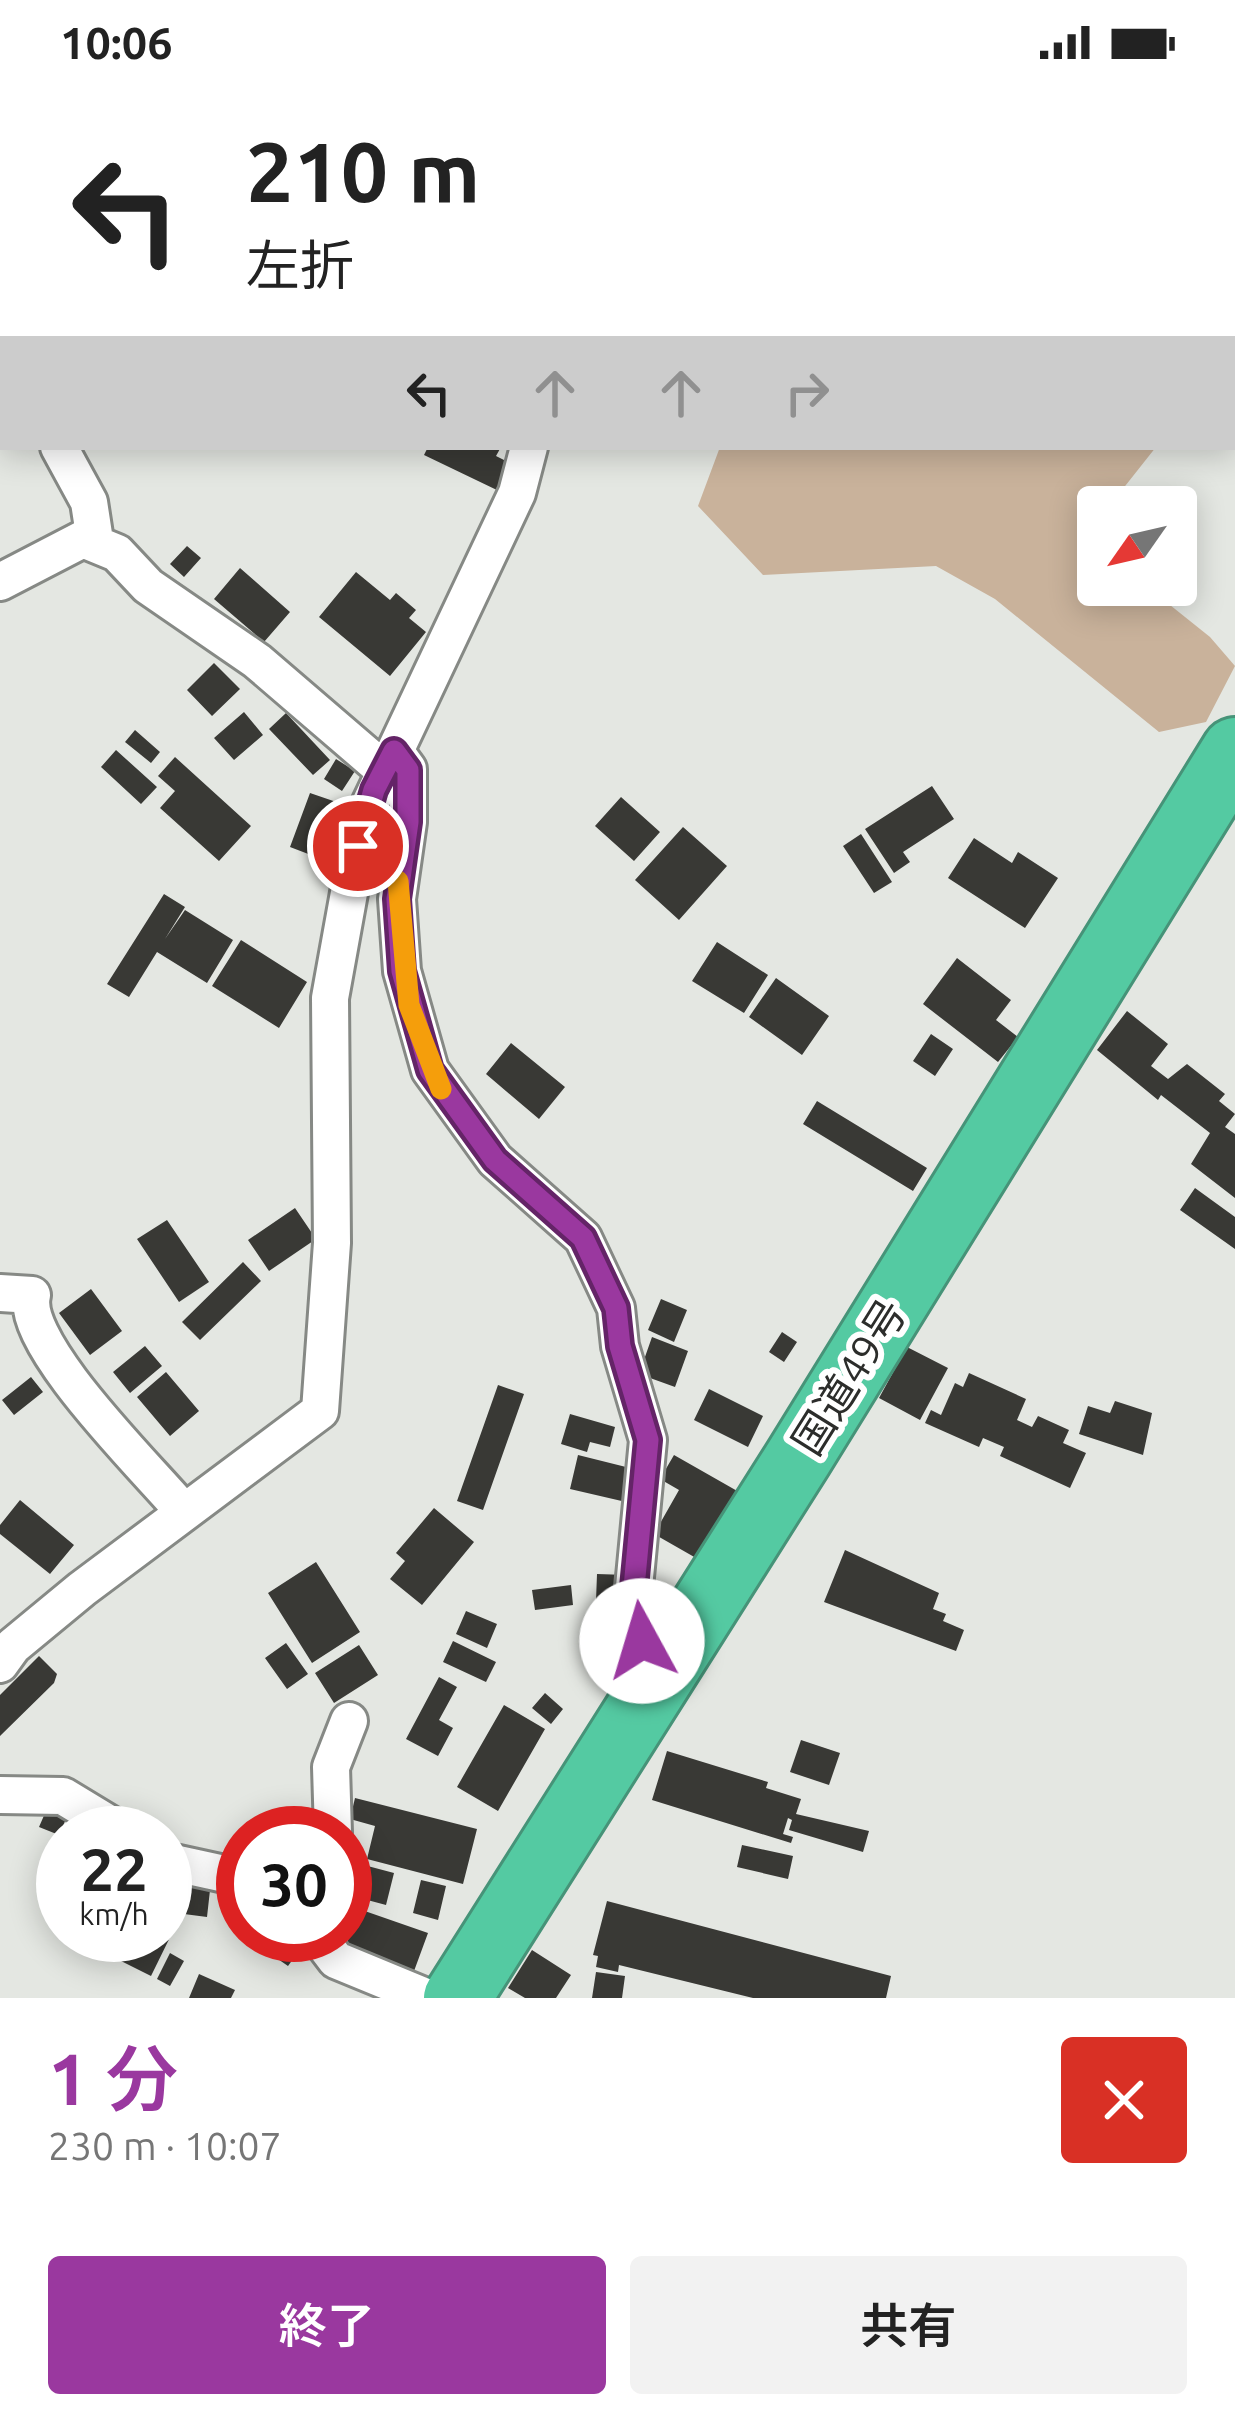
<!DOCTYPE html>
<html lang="ja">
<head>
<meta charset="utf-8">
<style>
  body { margin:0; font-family:Ubuntu,"Noto Sans JP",sans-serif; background:#f2f2f2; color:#222; height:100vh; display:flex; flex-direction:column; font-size:45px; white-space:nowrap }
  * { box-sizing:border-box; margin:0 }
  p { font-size:39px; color:#767676 }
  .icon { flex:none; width:66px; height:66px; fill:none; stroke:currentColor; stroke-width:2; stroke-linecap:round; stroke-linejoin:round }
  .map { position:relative; height:1914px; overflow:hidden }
  .drawer { display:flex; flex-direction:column; background:#fff; flex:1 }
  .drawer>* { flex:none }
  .top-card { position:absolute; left:0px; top:0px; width:1236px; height:366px; box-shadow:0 6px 30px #0003; background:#fff; color:#222; overflow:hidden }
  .needle { width:78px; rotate:236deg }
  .controls { position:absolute; left:1077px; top:402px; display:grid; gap:24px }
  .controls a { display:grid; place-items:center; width:120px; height:120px; border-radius:12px; background:#fff; box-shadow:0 6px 30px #0003; font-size:60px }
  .speed { position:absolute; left:36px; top:1722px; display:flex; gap:24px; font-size:60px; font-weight:700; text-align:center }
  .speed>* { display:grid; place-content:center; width:156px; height:156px; border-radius:50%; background:#fff; box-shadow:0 6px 30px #0003; line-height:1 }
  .speed small { font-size:30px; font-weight:400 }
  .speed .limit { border:18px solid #d22; background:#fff; color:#111 }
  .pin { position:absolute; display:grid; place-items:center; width:102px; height:102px; color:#fff; margin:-51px; border:6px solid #fff; border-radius:50%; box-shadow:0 3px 12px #0007 }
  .me { position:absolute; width:132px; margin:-66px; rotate:354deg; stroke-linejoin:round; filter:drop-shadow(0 0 9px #0008) }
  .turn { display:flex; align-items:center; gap:42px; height:252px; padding:0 48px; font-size:54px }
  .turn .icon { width:156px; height:156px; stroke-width:2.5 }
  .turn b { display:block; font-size:84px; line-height:102px }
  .lanes { display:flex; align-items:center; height:114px; padding:0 48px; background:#0003; justify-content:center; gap:60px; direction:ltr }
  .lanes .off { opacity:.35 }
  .round { display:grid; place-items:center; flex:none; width:126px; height:126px; border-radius:12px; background:#f2f2f2 }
  .headline { display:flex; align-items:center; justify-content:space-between; height:204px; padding:0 48px }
  h1 { font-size:72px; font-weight:600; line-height:90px; color:#9a389f }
  .button { display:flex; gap:24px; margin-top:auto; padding:24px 48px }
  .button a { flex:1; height:138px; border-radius:12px; background:#9a389f; color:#fff; font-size:48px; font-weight:600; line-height:138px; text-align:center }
  .button a+a { background:#f2f2f2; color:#222 }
  .status { display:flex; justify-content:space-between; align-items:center; height:84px; padding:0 60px; background:#fff; direction:ltr }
  .status svg { height:33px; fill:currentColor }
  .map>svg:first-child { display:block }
  .green { fill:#c9b29b }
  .building { fill:#393935 }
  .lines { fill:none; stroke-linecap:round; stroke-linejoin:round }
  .street-casing { stroke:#868985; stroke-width:42 }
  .highway-casing { stroke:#469378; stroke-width:72 }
  .path { stroke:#a3a5a1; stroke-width:6; stroke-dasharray:6 9; stroke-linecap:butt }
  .street { stroke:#fff; stroke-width:36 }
  .highway { stroke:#54caa2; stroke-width:66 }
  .route-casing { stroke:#642467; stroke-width:30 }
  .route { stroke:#9a389f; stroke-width:21 }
  .slow { stroke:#f59e0b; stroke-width:21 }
  .labels { text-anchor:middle; stroke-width:12; stroke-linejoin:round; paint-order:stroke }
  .street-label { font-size:42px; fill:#2c2d2b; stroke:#fff }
</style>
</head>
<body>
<div class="status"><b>10:06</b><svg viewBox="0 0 49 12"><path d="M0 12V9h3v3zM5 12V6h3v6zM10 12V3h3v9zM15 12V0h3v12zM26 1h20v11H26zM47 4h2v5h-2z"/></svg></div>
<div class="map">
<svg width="1235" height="1914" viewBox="0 0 1235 1914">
  <rect width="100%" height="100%" fill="#e4e7e2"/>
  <path class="green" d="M807 0H1235V188L1233 3Z
    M720 363H1156L1118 411 1114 423H1098V501H1145L1210 553 1235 582 1206 638 1159 648 995 515 936 482 763 491 698 422Z"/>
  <path class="building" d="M428 363H501L496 372 514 381 501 408 424 371Z
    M187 462 201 474 184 493 170 480Z
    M240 484 290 528 264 558 214 515Z
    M356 488 390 516 396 509 416 526 409 534 426 548 390 592 319 533Z
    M214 579 240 605 212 632 187 606Z
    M244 628 263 651 234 676 214 654Z
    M286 629 330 676 313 691 269 645Z
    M135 646 160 668 151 679 125 658Z
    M116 666 157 703 141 720 101 683Z
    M175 673 251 742 219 777 160 724 175 707 158 692Z
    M336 675 355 687 342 707 324 695Z
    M932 702 954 735 903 768 910 778 894 789 865 745Z
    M310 709 345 721 324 776 290 763Z
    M621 713 660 748 634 777 595 742Z
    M683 743 727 782 679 836 635 796Z
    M861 750 892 798 874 809 843 762Z
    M974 754 1012 779 1018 768 1058 794 1025 844 948 794Z
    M164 810 185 823 165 855 185 826 233 856 207 899 157 868 129 913 107 900Z
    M241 856 307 898 279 944 212 902Z
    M717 858 768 891 744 929 692 897Z
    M957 874 1011 916 996 936 1018 953 998 978 923 920Z
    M776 894 829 932 802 971 749 933Z
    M1127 927 1168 960 1151 982 1168 995 1187 980 1225 1010 1219 1017 1235 1030 1225 1043 1235 1050V1114L1191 1080 1210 1049 1161 1011 1158 1016 1097 966Z
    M931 950 953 965 935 992 913 977Z
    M511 959 565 1003 539 1035 486 990Z
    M817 1017 927 1084 913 1107 803 1040Z
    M1195 1104 1235 1133V1165L1180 1126Z
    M295 1124 316 1155 269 1187 248 1156Z
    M167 1136 209 1198 179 1218 137 1155Z
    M243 1178 261 1197 200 1256 182 1238Z
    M91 1205 122 1247 90 1271 59 1229Z
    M661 1215 687 1226 674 1258 648 1246Z
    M782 1248 797 1258 784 1278 769 1268Z
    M652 1253 688 1267 675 1303 639 1290Z
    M145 1262 162 1282 130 1309 113 1288Z
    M907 1263 948 1284 920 1336 879 1314Z
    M166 1288 199 1327 170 1352 137 1313Z
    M969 1289 1026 1315 1017 1336 1032 1343 1038 1332 1069 1346 1063 1359 1086 1369 1070 1404 1000 1372 1004 1363 983 1354 979 1363 925 1339 931 1326 941 1331 955 1299 963 1303Z
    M31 1293 43 1308 14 1331 2 1316Z
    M498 1301 524 1310 483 1426 457 1417Z
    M709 1305 763 1332 748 1363 694 1336Z
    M1115 1317 1152 1329 1143 1371 1079 1350 1088 1322 1110 1329Z
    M570 1330 615 1343 610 1363 590 1358 587 1368 561 1360Z
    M578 1371 634 1385 626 1418 570 1405Z
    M674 1371 739 1408 710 1482 654 1450 679 1406 660 1395Z
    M20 1416 74 1461 50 1490 0 1450V1441Z
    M434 1424 474 1458 422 1521 390 1495 405 1477 396 1469Z
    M845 1466 939 1509 933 1525 946 1530 943 1537 964 1546 956 1567 824 1518Z
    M316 1478 360 1548 312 1579 268 1509Z
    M597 1490 627 1491 626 1518 596 1517Z
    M571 1501 573 1521 535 1526 532 1506Z
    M466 1527 497 1540 487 1564 456 1550Z
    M453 1557 496 1578 486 1598 443 1578Z
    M286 1559 308 1590 287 1605 265 1574Z
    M359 1561 378 1591 334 1619 315 1589Z
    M39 1572 57 1590 54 1599 0 1652V1611Z
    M439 1593 457 1603 439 1636 453 1644 438 1672 406 1655Z
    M545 1609 563 1625 551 1640 532 1624Z
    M504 1621 545 1645 498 1727 457 1703Z
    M801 1656 840 1669 829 1701 790 1688Z
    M667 1667 768 1698 766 1704 801 1715 796 1730 869 1747 863 1768 789 1746 792 1736 788 1734 783 1750 793 1753 791 1759 652 1716Z
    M355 1714 477 1745 463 1800 367 1775 375 1742 350 1735Z
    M49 1720 69 1728 59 1751 39 1743Z
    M742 1761 793 1772 788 1795 737 1783Z
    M345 1776 394 1789 386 1821 345 1810Z
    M421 1796 446 1802 438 1836 413 1829Z
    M188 1803 210 1806 207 1833 184 1830Z
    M607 1817 891 1892 886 1914H753L619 1881 618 1888 596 1883 598 1872 593 1871Z
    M359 1825 428 1849 410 1898 342 1873Z
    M165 1833 177 1839 151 1892 69 1851H165Z
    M243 1851H297L306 1857 288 1882Z
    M532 1866 571 1891 556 1914H525L508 1904Z
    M170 1869 184 1877 170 1902 157 1895Z
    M596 1888 625 1892 622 1914H592Z
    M199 1890 235 1906 231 1914H189Z"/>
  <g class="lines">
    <g class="street-casing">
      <path id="street" d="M605 3V0
        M0 265H3
        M59 363 89 418 95 457
        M0 498 83 455 117 469 148 502 257 577 385 687
        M395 667 408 685V738L397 815 402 887 430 986 495 1076 583 1154 616 1224 620 1262 648 1356 633 1514C637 1545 644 1561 665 1584
        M0 1209 32 1211C20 1261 150 1387 184 1428
        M0 1580 13 1562 82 1505 320 1327 332 1159 330 914 362 737 517 409 529 363
        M0 1711 63 1712 124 1749
        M333 1749 331 1683 349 1637
        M165 1777 243 1794
        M317 1851 336 1876 428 1914"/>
    </g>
    <g class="highway-casing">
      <path id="highway" d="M457 1914 799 1373 1235 667"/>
    </g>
    <path class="path" d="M422 0 431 3"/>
    <use href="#street" class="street"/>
    <use href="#highway" class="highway"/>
  </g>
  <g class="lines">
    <g class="route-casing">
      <path id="route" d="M358 762 374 706 394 667 408 686V738L397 815 402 887 430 986 495 1076 583 1154 616 1224 620 1262 648 1356 633 1514 642 1557"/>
    </g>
    <use href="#route" class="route"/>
    <path class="slow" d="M398 797 409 921 441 1005"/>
  </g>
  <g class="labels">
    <g class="street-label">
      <text transform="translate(849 1293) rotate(-58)" y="15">国道49号</text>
    </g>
  </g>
</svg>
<div class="controls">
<a><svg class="needle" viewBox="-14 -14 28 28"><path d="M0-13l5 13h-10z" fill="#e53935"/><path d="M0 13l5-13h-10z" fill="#767676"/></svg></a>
</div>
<div class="speed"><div>22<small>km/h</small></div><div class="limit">30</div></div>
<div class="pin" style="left:358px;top:762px;background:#d93025"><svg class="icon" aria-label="arrive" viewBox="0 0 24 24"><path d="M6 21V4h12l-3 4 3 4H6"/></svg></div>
<svg class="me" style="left:642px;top:1557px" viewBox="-20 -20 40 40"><circle r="19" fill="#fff"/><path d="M0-13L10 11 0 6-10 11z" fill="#9a389f"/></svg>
<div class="top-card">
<div class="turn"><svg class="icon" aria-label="left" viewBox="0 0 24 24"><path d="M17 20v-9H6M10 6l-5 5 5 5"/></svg><div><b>210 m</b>左折</div></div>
<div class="lanes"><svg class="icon" aria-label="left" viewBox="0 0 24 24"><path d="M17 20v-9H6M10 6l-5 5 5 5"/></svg><svg class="icon off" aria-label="ahead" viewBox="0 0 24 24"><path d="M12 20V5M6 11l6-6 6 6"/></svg><svg class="icon off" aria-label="ahead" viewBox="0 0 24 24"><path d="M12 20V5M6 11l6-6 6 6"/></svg><svg class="icon off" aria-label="right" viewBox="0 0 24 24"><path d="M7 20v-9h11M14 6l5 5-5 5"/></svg></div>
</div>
</div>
<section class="drawer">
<div class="headline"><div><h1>1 分</h1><p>230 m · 10:07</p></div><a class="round" style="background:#d93025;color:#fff"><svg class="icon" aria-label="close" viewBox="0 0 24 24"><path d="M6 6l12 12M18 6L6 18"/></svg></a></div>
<div class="button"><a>終了</a><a>共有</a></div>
</section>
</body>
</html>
